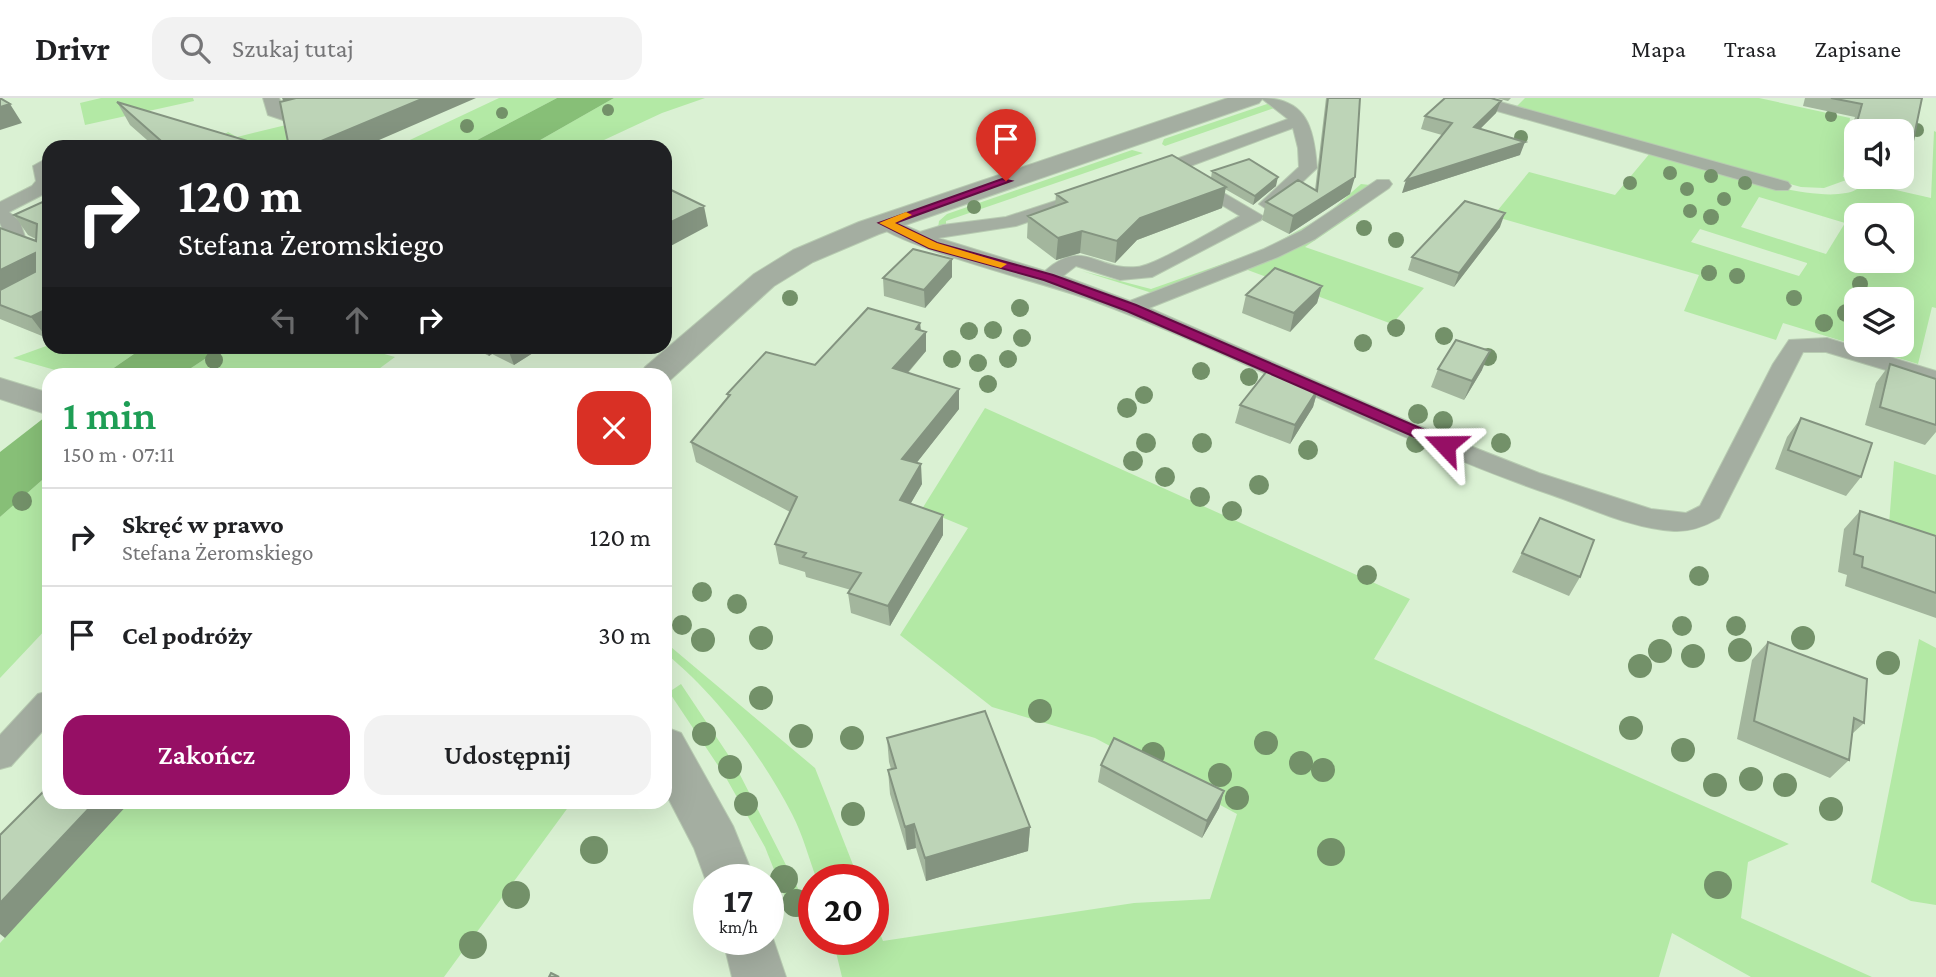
<!DOCTYPE html>
<html lang="pl">
<head>
<meta charset="utf-8">
<style>
  body { margin:0; font-family:"Crimson Pro",serif; background:#f2f2f2; color:#202124; height:100vh; display:flex; flex-direction:column; font-size:26px; white-space:nowrap }
  * { box-sizing:border-box; margin:0 }
  p { font-size:23px; color:#757577 }
  .icon { flex:none; width:38px; height:38px; fill:none; stroke:currentColor; stroke-width:2; stroke-linecap:round; stroke-linejoin:round }
  .map { position:relative; flex:1; overflow:hidden }
  .panel { position:absolute; left:42px; top:270px; width:630px; height:441px; display:flex; flex-direction:column; background:#fff; border-radius:21px; box-shadow:0 7px 28px #0002 }
  .panel>* { flex:none }
  .guide { position:absolute; left:42px; top:42px; width:630px; height:214px; border-radius:21px; box-shadow:0 7px 28px #0002; background:#202124; color:#fff; overflow:hidden }
  .tools { position:absolute; left:1844px; top:21px; display:grid; gap:14px }
  .tools a { display:grid; place-items:center; width:70px; height:70px; border-radius:14px; background:#fff; box-shadow:0 7px 28px #0002; font-size:35px }
  .speed { position:absolute; left:693px; top:766px; display:flex; gap:14px; font-size:35px; font-weight:700; text-align:center }
  .speed>* { display:grid; place-content:center; width:91px; height:91px; border-radius:50%; background:#fff; box-shadow:0 7px 28px #0002; line-height:1 }
  .speed small { font-size:18px; font-weight:400 }
  .speed .limit { border:10px solid #d22; background:#fff; color:#111 }
  .pin { position:absolute; display:grid; place-items:center; width:60px; height:60px; color:#fff; margin:-72px -30px; border-radius:50% 50% 50% 0; rotate:-45deg; box-shadow:0 0 7px #0007 }
  .pin .icon { rotate:45deg }
  .me { position:absolute; width:77px; margin:-38px; rotate:293deg; stroke-linejoin:round; filter:drop-shadow(0 0 5px #0008) }
  .turn { display:flex; align-items:center; gap:24px; height:147px; padding:0 21px; font-size:32px }
  .turn .icon { width:91px; height:91px; stroke-width:2.5 }
  .turn b { display:block; font-size:49px; line-height:60px }
  .lanes { display:flex; align-items:center; height:66px; padding:0 21px; background:#0003; justify-content:center; gap:35px; direction:ltr }
  .lanes .off { opacity:.35 }
  .round { display:grid; place-items:center; flex:none; width:74px; height:74px; border-radius:21px; background:#f2f2f2 }
  .overview { display:flex; align-items:center; justify-content:space-between; height:119px; padding:0 21px }
  h1 { font-size:42px; font-weight:600; line-height:52px; color:#1e9e55 }
  .button { display:flex; gap:14px; margin-top:auto; padding:14px 21px }
  .button a { flex:1; height:80px; border-radius:21px; background:#960f65; color:#fff; font-size:28px; font-weight:600; line-height:80px; text-align:center }
  .button a+a { background:#f2f2f2; color:#202124 }
  ul { padding:0; list-style:none }
  li { display:flex; align-items:center; gap:21px; height:98px; padding:0 21px; border-top:2px solid #e0e0e0 }
  li div { flex:1 }
  li b { display:block; font-size:26px }
  li em { font-style:normal }
  header { display:flex; align-items:center; gap:42px; box-sizing:border-box; height:98px; padding:0 35px; background:#fff; border-bottom:2px solid #e0e0e0 }
  header strong { font-size:33px }
  nav { display:flex; gap:38px; margin-inline-start:auto; font-size:24px }
  .search { width:490px; height:63px; background:#f2f2f2; display:flex; align-items:center; gap:18px; box-sizing:border-box; padding:0 24px; border-radius:21px; color:#757577; font-size:26px }
  .map>svg:first-child { display:block }
  .green { fill:#b3e9a5; fill-rule:evenodd }
  .water { fill:#87bf77 }
  .lines { fill:none; stroke-linecap:round; stroke-linejoin:round }
  .service-casing { stroke:#b7cbb1; stroke-width:2 }
  .minor-casing { stroke:#b7cbb1; stroke-width:2 }
  .tertiary-casing { stroke:#b7cbb1; stroke-width:2 }
  .service { fill:#a4aea1; fill-rule:evenodd }
  .minor { fill:#a4aea1; fill-rule:evenodd }
  .tertiary { fill:#a4aea1; fill-rule:evenodd }
  .tree { fill:#739169 }
  .wall { fill:#a3b69d }
  .shaded-wall { fill:#849480 }
  .building { fill:#bdd4b7; stroke:#849480; stroke-width:2 }
  .route { fill:#960f65; stroke:#620a42; stroke-width:2 }
  .slow { fill:#f59e0b }
</style>
</head>
<body>
<header>
<strong>Drivr</strong>
<div class="search"><svg class="icon" aria-label="search" viewBox="0 0 24 24"><circle cx="10" cy="10" r="6"/><path d="M15 15l6 6"/></svg>Szukaj tutaj</div>
<nav><a>Mapa</a><a>Trasa</a><a>Zapisane</a></nav>
</header>
<div class="map">
<svg width="1936" height="879" viewBox="0 0 1936 879">
  <rect width="100%" height="100%" fill="#daf1d3"/>
  <path class="green" d="M101 0H193L194 3 85 27 80 5Z
    M499 0H557L464 49H395Z
    M614 0H705L662 15 589 49H528Z
    M1525 0H1759L1850 20 1843 79 1849 81 1824 90 1801 89 1514 11Z
    M1270 5 1280 8 1165 48 1162 46 1164 41Z
    M286 27 293 43 284 49 207 48 228 34 237 39Z
    M1934 33 1936 34V210L1932 209 1918 266 1783 225 1776 242 1684 213 1699 177 1493 118 1529 74 1615 97 1651 54C1698 67 1802 104 1846 95 1854 94 1859 90 1865 85L1931 100ZM1759 99 1845 125 1826 156 1741 129ZM1857 117H1902V163H1857ZM1700 131 1807 165V166L1799 178 1691 144ZM1857 201H1902V247H1857Z
    M1132 52 1143 55 946 123V127L938 130 939 123 947 116Z
    M1361 86 1370 87 1328 118 1266 152 1159 194H1149L1082 173 1151 191 1265 151 1326 117Z
    M1356 111 1360 112 1305 149 1424 190 1392 226 1245 171Z
    M49 247V248L144 249 105 276H69L13 260Z
    M223 249H359L395 259 372 276H182Z
    M985 310 1410 501 1374 561 1789 746 1748 764 1741 820 1872 879H1751L1672 835 1659 879H842L833 842H873V827L876 826 883 843 1134 805 1210 801 1237 716 1095 640 992 609 900 537 968 430 922 411Z
    M1894 363 1936 377V456L1888 439Z
    M49 376V528L0 580V419Z
    M1919 541 1936 550V807L1911 803 1871 784Z
    M665 544 815 670 859 782H817C809 761 803 737 792 716 762 658 716 596 665 555Z
    M681 586 735 667 810 814 792 817 765 749 725 678 669 594Z
    M129 704H572L444 879H0V845Z"/>
  <path class="water" d="M557 0H614L528 49H464Z
    M144 249V248L223 249 182 276H105Z
    M49 316V376L0 419V354Z"/>
  <g class="lines">
    <g class="service-casing">
      <path id="service" d="M263 0H279L284 12 337 0H366L364 3 283 22 268 17Z
        M1261 0C1307 0 1314 30 1317 70L1275 110 1268 112 1259 106 1299 69 1298 50 1293 30 1177 73H1165L1162 69 1165 65 1288 21Z
        M1460 0H1486L1788 84 1791 88 1788 92H1776L1462 3Z
        M42 63 49 65V90L44 96 9 114 20 124 25 139 49 148V161L9 146 0 125V104L32 88 36 83 33 68Z
        M1193 77 1263 118 1261 122 1152 179 1120 182 1076 168 1063 178 1130 203 1264 151 1301 133 1377 82H1389L1392 86 1389 90 1315 141 1278 159 1149 210 1414 326 1539 375 1651 411 1686 415 1700 408 1773 266 1789 242 1827 240 1936 273V287L1826 254H1803L1719 420C1705 428 1691 434 1674 433 1633 431 1590 410 1552 397 1393 343 1246 259 1088 201 1050 187 892 147 876 125L885 119 920 134 943 127 1006 119 1089 92 1098 97 1095 101 1016 128 938 140 1045 173C1084 139 1096 173 1137 169 1155 168 1220 128 1240 118L1187 86 1184 82Z
        M49 593V626L11 668 0 671V637L38 596Z"/>
    </g>
    <g class="minor-casing">
      <path id="minor" d="M1228 0H1263L1259 5 879 136 813 164 774 188 669 283 665 284V276H641L645 269 754 176 793 152 859 124Z"/>
    </g>
    <g class="tertiary-casing">
      <path id="tertiary" d="M0 280 49 295V317L0 301Z
        M665 629 681 635 733 728 755 782H709V791L694 750 665 694Z
        M768 826 786 879H732L723 842H768Z"/>
    </g>
    <use href="#service" class="service"/>
    <use href="#minor" class="minor"/>
    <use href="#tertiary" class="tertiary"/>
  </g>
  <g class="tree">
    <circle cx="608" cy="12" r="6"/>
    <circle cx="502" cy="15" r="6"/>
    <circle cx="1831" cy="18" r="6"/>
    <circle cx="467" cy="28" r="7"/>
    <circle cx="1917" cy="32" r="7"/>
    <circle cx="1521" cy="39" r="7"/>
    <circle cx="1670" cy="75" r="7"/>
    <circle cx="1711" cy="78" r="7"/>
    <circle cx="1630" cy="85" r="7"/>
    <circle cx="1745" cy="85" r="7"/>
    <circle cx="1687" cy="91" r="7"/>
    <circle cx="1724" cy="101" r="7"/>
    <circle cx="974" cy="109" r="7"/>
    <circle cx="1690" cy="113" r="7"/>
    <circle cx="1711" cy="119" r="8"/>
    <circle cx="1364" cy="130" r="8"/>
    <circle cx="1396" cy="142" r="8"/>
    <circle cx="1709" cy="175" r="8"/>
    <circle cx="1737" cy="178" r="8"/>
    <circle cx="1860" cy="186" r="8"/>
    <circle cx="790" cy="200" r="8"/>
    <circle cx="1794" cy="200" r="8"/>
    <circle cx="1020" cy="210" r="9"/>
    <circle cx="1846" cy="215" r="9"/>
    <circle cx="1824" cy="225" r="9"/>
    <circle cx="1396" cy="230" r="9"/>
    <circle cx="993" cy="232" r="9"/>
    <circle cx="969" cy="233" r="9"/>
    <circle cx="1444" cy="238" r="9"/>
    <circle cx="1022" cy="240" r="9"/>
    <circle cx="1363" cy="245" r="9"/>
    <circle cx="1488" cy="259" r="9"/>
    <circle cx="952" cy="261" r="9"/>
    <circle cx="1008" cy="261" r="9"/>
    <circle cx="214" cy="262" r="9"/>
    <circle cx="978" cy="265" r="9"/>
    <circle cx="1201" cy="273" r="9"/>
    <circle cx="1249" cy="279" r="9"/>
    <circle cx="988" cy="286" r="9"/>
    <circle cx="1144" cy="297" r="9"/>
    <circle cx="1127" cy="310" r="10"/>
    <circle cx="1418" cy="316" r="10"/>
    <circle cx="1443" cy="323" r="10"/>
    <circle cx="1146" cy="345" r="10"/>
    <circle cx="1202" cy="345" r="10"/>
    <circle cx="1416" cy="345" r="10"/>
    <circle cx="1501" cy="345" r="10"/>
    <circle cx="1308" cy="352" r="10"/>
    <circle cx="1133" cy="363" r="10"/>
    <circle cx="1165" cy="379" r="10"/>
    <circle cx="1259" cy="387" r="10"/>
    <circle cx="1200" cy="399" r="10"/>
    <circle cx="22" cy="403" r="10"/>
    <circle cx="1232" cy="413" r="10"/>
    <circle cx="1367" cy="477" r="10"/>
    <circle cx="1699" cy="478" r="10"/>
    <circle cx="702" cy="494" r="10"/>
    <circle cx="737" cy="506" r="10"/>
    <circle cx="682" cy="527" r="10"/>
    <circle cx="1682" cy="528" r="10"/>
    <circle cx="1736" cy="528" r="10"/>
    <circle cx="761" cy="540" r="12"/>
    <circle cx="1803" cy="540" r="12"/>
    <circle cx="703" cy="542" r="12"/>
    <circle cx="1740" cy="552" r="12"/>
    <circle cx="1660" cy="553" r="12"/>
    <circle cx="1693" cy="558" r="12"/>
    <circle cx="1888" cy="565" r="12"/>
    <circle cx="1640" cy="568" r="12"/>
    <circle cx="761" cy="600" r="12"/>
    <circle cx="1040" cy="613" r="12"/>
    <circle cx="1631" cy="630" r="12"/>
    <circle cx="704" cy="636" r="12"/>
    <circle cx="801" cy="638" r="12"/>
    <circle cx="852" cy="640" r="12"/>
    <circle cx="1266" cy="645" r="12"/>
    <circle cx="1683" cy="652" r="12"/>
    <circle cx="1153" cy="656" r="12"/>
    <circle cx="1301" cy="665" r="12"/>
    <circle cx="730" cy="669" r="12"/>
    <circle cx="1323" cy="672" r="12"/>
    <circle cx="1220" cy="677" r="12"/>
    <circle cx="1751" cy="681" r="12"/>
    <circle cx="1715" cy="687" r="12"/>
    <circle cx="1785" cy="687" r="12"/>
    <circle cx="1237" cy="700" r="12"/>
    <circle cx="746" cy="706" r="12"/>
    <circle cx="1831" cy="711" r="12"/>
    <circle cx="853" cy="716" r="12"/>
    <circle cx="594" cy="752" r="14"/>
    <circle cx="1331" cy="754" r="14"/>
    <circle cx="784" cy="781" r="14"/>
    <circle cx="1718" cy="787" r="14"/>
    <circle cx="516" cy="797" r="14"/>
    <circle cx="796" cy="805" r="14"/>
    <circle cx="473" cy="847" r="14"/>
  </g>
  <path class="wall" d="M1326 0H1360L1350 96 1289 136 1262 122 1266 104 1315 92Z
    M1496 0H1511L1508 3Z
    M1805 0H1922L1912 48 1904 61H1902V33H1857V50L1846 48 1855 19 1803 8Z
    M1501 3 1496 15 1480 31 1520 57 1402 95 1442 37 1421 31 1425 18Z
    M117 4 268 49H155L130 27Z
    M1212 73 1276 88 1253 107 1225 91 1222 110 1137 142 1115 165 1080 155 1056 162 1027 140 1028 118 1055 109 1056 96 1211 80Z
    M49 101V239L47 240 0 221V130L36 143V141L28 137 14 117Z
    M1500 129 1454 189 1408 172 1412 159Z
    M952 179 925 210 884 198 883 180Z
    M1322 188 1317 205 1290 234 1242 215 1246 197Z
    M920 225 921 232 926 234V253L908 275 959 291V311L916 365 922 386 911 405 943 437 890 528 851 515 848 495 851 492 806 479 805 474 779 466 775 446 790 414 696 364 691 344 728 300 727 296 815 267Z
    M470 248H544L514 267 492 256 489 258Z
    M1890 266 1936 281V334L1925 347 1865 327 1876 285Z
    M1438 271 1482 272 1464 302 1431 289Z
    M1318 291 1313 309 1290 346 1235 325 1240 307Z
    M1801 320 1861 379 1846 398 1775 371 1787 339Z
    M1860 413 1936 438V520L1845 488 1847 477 1838 474 1844 431Z
    M1540 420 1580 479 1569 498 1512 474Z
    M1768 544 1864 625 1852 636 1849 662 1830 680 1737 641 1752 562Z
    M887 640 1030 729 1028 753 926 783 916 750 907 752 890 696 888 672 891 671 889 664Z
    M1101 667 1224 693 1219 710 1202 740 1098 684Z"/>
  <path class="shaded-wall" d="M282 0H325L286 9Z
    M424 0H476L363 49H307Z
    M1501 3 1496 15 1469 42 1474 29Z
    M10 6 22 25 0 32V9Z
    M1525 44 1520 57 1402 95 1406 82Z
    M1278 79 1276 88 1253 107 1255 98Z
    M1355 79 1350 96 1289 136 1293 118Z
    M1226 89 1222 110 1137 142 1115 165 1117 143 1140 120Z
    M704 108 708 128 665 151V127Z
    M1505 115 1500 129 1454 189 1459 175Z
    M1082 133 1080 155 1056 162 1058 140Z
    M35 155 49 175 0 200V172Z
    M952 161V179L925 210 924 192Z
    M1322 188 1317 205 1290 234 1294 215Z
    M49 210V239L47 240 31 219Z
    M920 225 921 239 926 234V253L894 290 893 270 916 231Z
    M485 248H489L492 256 489 258Z
    M508 248H544L514 267 507 249Z
    M1490 253 1482 272 1464 302 1472 283Z
    M959 291V311L904 381 902 361Z
    M1318 291 1313 309 1290 346 1295 327Z
    M921 366 922 386 901 422 900 402Z
    M943 417V437L890 528 888 508Z
    M1224 693 1219 710 1202 740 1207 723Z
    M95 704H130L5 840 0 836V805Z
    M914 726 916 750 907 752 905 729Z
    M1030 729 1028 753 926 783 925 760Z"/>
  <path class="building" d="M0 0 10 6 0 9Z
    M296 0H424L307 49H289L280 4Z
    M1328 0H1360L1355 79 1293 118 1266 104 1298 82 1317 93Z
    M1445 0H1491L1501 3 1474 29 1525 44 1406 82 1452 25 1425 18Z
    M1831 0H1922L1912 48 1902 46V33H1857V36L1854 35 1862 6Z
    M117 4 268 49H168Z
    M1172 57 1226 89 1140 120 1117 143 1082 133 1058 140 1028 118 1067 104 1056 96Z
    M1249 61 1278 79 1255 98 1212 73Z
    M665 89 704 108 665 127Z
    M49 101V210L31 219 0 207V192L35 174V155L0 172V130L36 143 37 126 14 117Z
    M1465 103 1505 115 1459 175 1412 159Z
    M913 151 952 161 924 192 883 180Z
    M1275 170 1322 188 1294 215 1246 197Z
    M868 210 920 225 916 231 926 234 893 270 959 291 902 361 921 366 900 402 943 417 888 508 848 495 861 475 803 459 806 455 775 446 797 399 691 344 730 297 727 296 766 254 815 267Z
    M1456 242 1490 253 1472 283 1438 271Z
    M1890 266 1936 281V327L1880 309Z
    M1267 273 1318 291 1295 327 1240 307Z
    M1801 320 1872 345 1861 379 1788 352Z
    M1860 413 1936 438V495L1862 469 1863 459 1854 456Z
    M1540 420 1594 442 1580 479 1522 455Z
    M1768 544 1867 581 1864 625 1854 620 1849 662 1754 623Z
    M985 613 1030 729 925 760 914 726 905 729 888 672 896 670 887 640Z
    M1114 640 1224 693 1207 723 1101 667Z
    M49 688V704H95L0 805V737Z
    M551 875 559 879H549Z"/>
  <path class="route" d="M1002 81 1011 83 895 125 937 145 1053 177 1136 207 1450 343 1452 347 1445 352 1440 350 1127 213 1044 182 929 150 879 125Z"/>
  <path class="slow" d="M906 114 912 117 895 125 937 145 1007 166 1001 170 929 150 879 125Z"/>
</svg>
<div class="tools">
<a><svg class="icon" aria-label="sound" viewBox="0 0 24 24"><path d="M4 9h4l5-4v14l-5-4H4zM17 9q2 3 0 6"/></svg></a>
<a><svg class="icon" aria-label="search" viewBox="0 0 24 24"><circle cx="10" cy="10" r="6"/><path d="M15 15l6 6"/></svg></a>
<a><svg class="icon" aria-label="layers" viewBox="0 0 24 24"><path d="M12 4l9 5-9 5-9-5zM3 14l9 5 9-5"/></svg></a>
</div>
<div class="speed"><div>17<small>km/h</small></div><div class="limit">20</div></div>
<div class="pin" style="left:1006px;top:83px;background:#d93025"><svg class="icon" aria-label="arrive" viewBox="0 0 24 24"><path d="M6 21V4h12l-3 4 3 4H6"/></svg></div>
<svg class="me" style="left:1445px;top:347px" viewBox="-20 -20 40 40"><path d="M0-17L14 15 0 8-14 15z" fill="#960f65" stroke="#fff" stroke-width="4"/></svg>
<div class="guide">
<div class="turn"><svg class="icon" aria-label="right" viewBox="0 0 24 24"><path d="M7 20v-9h11M14 6l5 5-5 5"/></svg><div><b>120 m</b>Stefana Żeromskiego</div></div>
<div class="lanes"><svg class="icon off" aria-label="left" viewBox="0 0 24 24"><path d="M17 20v-9H6M10 6l-5 5 5 5"/></svg><svg class="icon off" aria-label="ahead" viewBox="0 0 24 24"><path d="M12 20V5M6 11l6-6 6 6"/></svg><svg class="icon" aria-label="right" viewBox="0 0 24 24"><path d="M7 20v-9h11M14 6l5 5-5 5"/></svg></div>
</div>
<section class="panel">
<div class="overview"><div><h1>1 min</h1><p>150 m · 07:11</p></div><a class="round" style="background:#d93025;color:#fff"><svg class="icon" aria-label="close" viewBox="0 0 24 24"><path d="M6 6l12 12M18 6L6 18"/></svg></a></div>
<ul>
<li><svg class="icon" aria-label="right" viewBox="0 0 24 24"><path d="M7 20v-9h11M14 6l5 5-5 5"/></svg><div><b>Skręć w prawo</b><p>Stefana Żeromskiego</p></div><em>120 m</em></li>
<li><svg class="icon" aria-label="arrive" viewBox="0 0 24 24"><path d="M6 21V4h12l-3 4 3 4H6"/></svg><div><b>Cel podróży</b></div><em>30 m</em></li>
</ul>
<div class="button"><a>Zakończ</a><a>Udostępnij</a></div>
</section>
</div>
</body>
</html>
